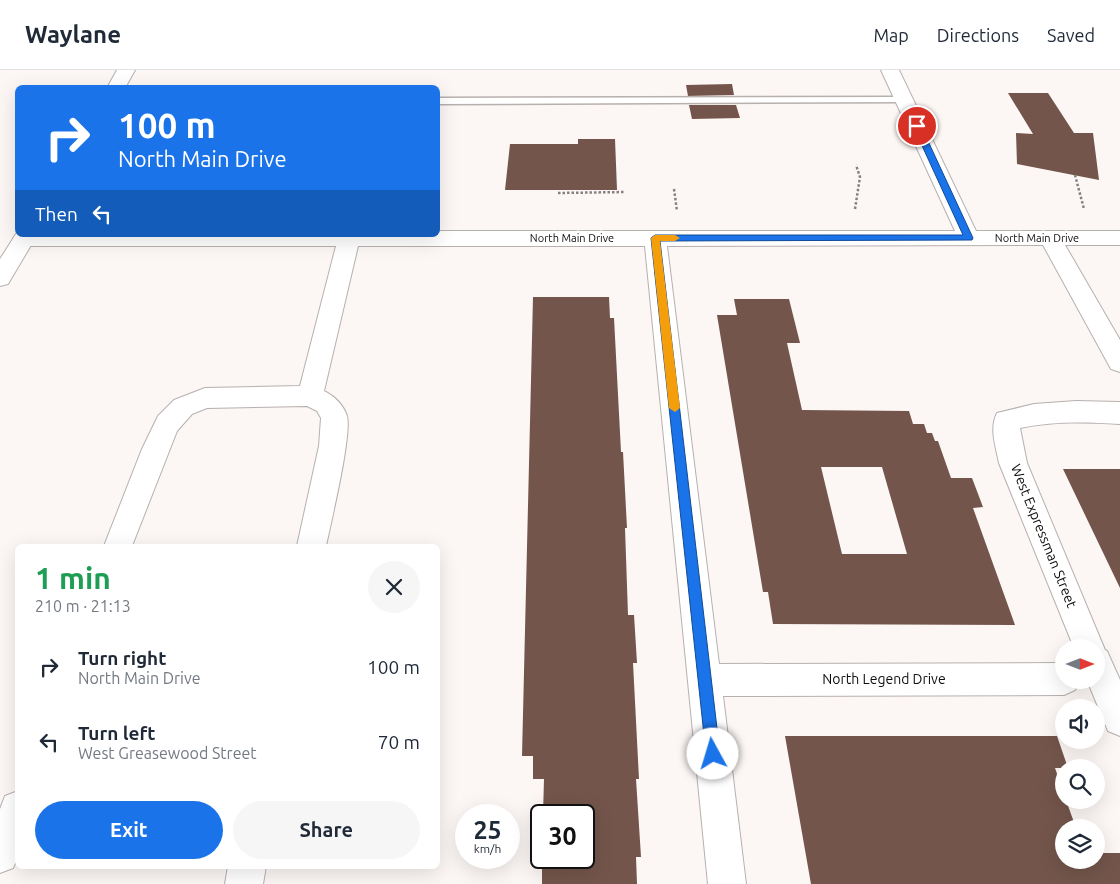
<!DOCTYPE html>
<html lang="en">
<head>
<meta charset="utf-8">
<style>
  body { margin:0; font-family:Ubuntu,sans-serif; background:#f6f6f7; color:#1f2937; height:100vh; display:flex; flex-direction:column; font-size:19px; white-space:nowrap }
  * { box-sizing:border-box; margin:0 }
  p { font-size:16px; color:#747a83 }
  .icon { flex:none; width:28px; height:28px; fill:none; stroke:currentColor; stroke-width:2; stroke-linecap:round; stroke-linejoin:round }
  .map { position:relative; flex:1; overflow:hidden }
  .drawer { position:absolute; left:15px; top:474px; width:425px; height:325px; display:flex; flex-direction:column; background:#fff; border-radius:8px; box-shadow:0 5px 20px #0002 }
  .drawer>* { flex:none }
  .top-card { position:absolute; left:15px; top:15px; width:425px; height:152px; border-radius:8px; box-shadow:0 5px 20px #0002; background:#1a73e8; color:#fff; overflow:hidden }
  .needle { width:32px; rotate:90deg }
  .tools { position:absolute; left:1055px; top:569px; display:grid; gap:10px }
  .tools a { display:grid; place-items:center; width:50px; height:50px; border-radius:50%; background:#fff; box-shadow:0 5px 20px #0002; font-size:25px }
  .speed { position:absolute; left:455px; top:734px; display:flex; gap:10px; font-size:25px; font-weight:700; text-align:center }
  .speed>* { display:grid; place-content:center; width:65px; height:65px; border-radius:50%; background:#fff; box-shadow:0 5px 20px #0002; line-height:1 }
  .speed small { font-size:12px; font-weight:400 }
  .speed .limit { border:2px solid #111; border-radius:8px; background:#fff; color:#111 }
  .pin { position:absolute; display:grid; place-items:center; width:42px; height:42px; color:#fff; margin:-21px; border:2px solid #fff; border-radius:50%; box-shadow:0 1px 5px #0007 }
  .me { position:absolute; width:55px; margin:-28px; rotate:354deg; stroke-linejoin:round; filter:drop-shadow(0 0 4px #0008) }
  .turn { display:flex; align-items:center; gap:18px; height:105px; padding:0 20px; font-size:22px }
  .turn .icon { width:65px; height:65px; stroke-width:2.5 }
  .turn b { display:block; font-size:35px; line-height:42px }
  .then { display:flex; align-items:center; height:48px; padding:0 20px; background:#0003; gap:10px; font-size:19px }
  .round { display:grid; place-items:center; flex:none; width:52px; height:52px; border-radius:26px; background:#f6f6f7 }
  .overview { display:flex; align-items:center; justify-content:space-between; height:85px; padding:0 20px }
  h1 { font-size:30px; font-weight:600; line-height:38px; color:#1e9e55 }
  .action { display:flex; gap:10px; margin-top:auto; padding:10px 20px }
  .action a { flex:1; height:58px; border-radius:30px; background:#1a73e8; color:#fff; font-size:20px; font-weight:600; line-height:58px; text-align:center }
  .action a+a { background:#f6f6f7; color:#1f2937 }
  ul { padding:0; list-style:none }
  li { display:flex; align-items:center; gap:15px; height:75px; padding:0 20px }
  li div { flex:1 }
  li b { display:block; font-size:19px }
  li em { font-style:normal }
  header { display:flex; align-items:center; gap:30px; box-sizing:border-box; height:70px; padding:0 25px; background:#fff; border-bottom:1px solid #e0e1e3 }
  header strong { font-size:24px }
  nav { display:flex; gap:28px; margin-inline-start:auto; font-size:18px }
  .map>svg:first-child { display:block }
  .building { fill:#73554b; fill-rule:evenodd }
  .lines { fill:none; stroke-linecap:round; stroke-linejoin:round }
  .service-casing { stroke:#b6b0ae; stroke-width:3 }
  .minor-casing { stroke:#b6b0ae; stroke-width:2 }
  .secondary-casing { stroke:#b6b0ae; stroke-width:2 }
  .path { stroke:#858180; stroke-width:2.5; stroke-dasharray:2.5 2; stroke-linecap:butt }
  .service { fill:#fff; fill-rule:evenodd }
  .minor { fill:#fff; fill-rule:evenodd }
  .secondary { fill:#fff; fill-rule:evenodd }
  .route { fill:#1a73e8; stroke:#114b97 }
  .slow { fill:#f59e0b }
  .labels { text-anchor:middle; stroke-width:5; stroke-linejoin:round; paint-order:stroke }
  .far-street-label { font-size:11px; fill:#0f0d0c; stroke:#fff }
  .street-label { font-size:14px; fill:#0f0d0c; stroke:#fff }
</style>
</head>
<body>
<header>
<strong>Waylane</strong>
<nav><a>Map</a><a>Directions</a><a>Saved</a></nav>
</header>
<div class="map">
<svg width="1120" height="814" viewBox="0 0 1120 814">
  <rect width="100%" height="100%" fill="#fcf6f4"/>
  <path class="building" d="M732 14 734 25 688 26 686 15Z
    M1008 23H1048L1074 63H1093L1099 110 1017 94 1016 63 1033 64Z
    M689 35H736L740 48 692 49Z
    M578 69H615L617 120H505L510 74H578Z
    M533 227H609L610 248H614L621 382H623L627 458H625L628 545H634L637 593H633L639 709H636L641 787H636L637 814H542V788H584V745H543L544 709H533V686H522Z
    M734 229H789L800 273H787L802 340 909 341 913 354H924L927 363H932L935 371H938L951 408H972L983 437 973 438 1015 555 773 554 768 522H763L717 245H737ZM821 397H882L907 484H842Z
    M1063 399H1120V518Z
    M785 666H1057L1068 698H1055L1064 724V730H1066L1076 758H1064V790H1096V783H1120V814H811Z"/>
  <g class="lines">
    <g class="service-casing">
      <path id="service" d="M904 27 909 30 908 32 438 34V28Z"/>
    </g>
    <g class="minor-casing">
      <path id="minor" d="M881 0H899L976 161H1120V175H1065L1120 270V302L1111 299 1043 175 667 176 719 594 1064 593V610H1080L1075 620 1064 625 723 626 746 814H708L645 176H358L324 321C334 326 343 334 347 346 352 365 331 452 326 476H297L319 376 321 348 317 341 307 336 207 338 192 344 177 361 132 476H104L142 379 158 346 174 330 205 318 300 316 336 176H24L16 174 13 169 16 164 438 165V161H955Z
        M1076 331 1120 332V354C1086 352 1053 351 1020 358L1027 393 1105 580 1107 581 1120 610V666L1108 661 1087 610H1096V578H1074L999 393C996 377 989 359 997 343L1034 334Z
        M18 721V787L13 798 0 803V739L5 726Z
        M228 796H266L263 814H225Z"/>
    </g>
    <g class="secondary-casing">
      <path id="secondary" d="M117 0H135L125 18H107Z
        M18 161V165H37L8 214 0 216V189Z"/>
    </g>
    <path class="path" d="M1075 105 1084 139
      M674 119 677 141
      M558 123 625 122
      M855 139 860 107 856 95"/>
    <use href="#service" class="service"/>
    <use href="#minor" class="minor"/>
    <use href="#secondary" class="secondary"/>
  </g>
  <path class="route" d="M917 54 921 56 973 168 972 170 660 171 720 684 718 689 713 691 708 689 706 684 651 168 655 165H963L913 56Z"/>
  <path class="slow" d="M655 165H675L680 168 675 171H660L680 338 675 342 669 338 651 168Z"/>
  <g class="labels">
    <g class="far-street-label">
      <text x="572" y="172">North Main Drive</text>
      <text x="1037" y="172">North Main Drive</text>
    </g>
    <g class="street-label">
      <text transform="translate(1044 466) rotate(68)" y="5">West Expressman Street</text>
      <text x="884" y="614">North Legend Drive</text>
    </g>
  </g>
</svg>
<div class="tools">
<a><svg class="needle" viewBox="-14 -14 28 28"><path d="M0-13l5 13h-10z" fill="#e53935"/><path d="M0 13l5-13h-10z" fill="#747a83"/></svg></a>
<a><svg class="icon" aria-label="sound" viewBox="0 0 24 24"><path d="M4 9h4l5-4v14l-5-4H4zM17 9q2 3 0 6"/></svg></a>
<a><svg class="icon" aria-label="search" viewBox="0 0 24 24"><circle cx="10" cy="10" r="6"/><path d="M15 15l6 6"/></svg></a>
<a><svg class="icon" aria-label="layers" viewBox="0 0 24 24"><path d="M12 4l9 5-9 5-9-5zM3 14l9 5 9-5"/></svg></a>
</div>
<div class="speed"><div>25<small>km/h</small></div><div class="limit">30</div></div>
<div class="pin" style="left:917px;top:56px;background:#d93025"><svg class="icon" aria-label="arrive" viewBox="0 0 24 24"><path d="M6 21V4h12l-3 4 3 4H6"/></svg></div>
<svg class="me" style="left:713px;top:684px" viewBox="-20 -20 40 40"><circle r="19" fill="#fff"/><path d="M0-13L10 11 0 6-10 11z" fill="#1a73e8"/></svg>
<div class="top-card">
<div class="turn"><svg class="icon" aria-label="right" viewBox="0 0 24 24"><path d="M7 20v-9h11M14 6l5 5-5 5"/></svg><div><b>100 m</b>North Main Drive</div></div>
<div class="then">Then<svg class="icon" aria-label="left" viewBox="0 0 24 24"><path d="M17 20v-9H6M10 6l-5 5 5 5"/></svg></div>
</div>
<section class="drawer">
<div class="overview"><div><h1>1 min</h1><p>210 m · 21:13</p></div><a class="round"><svg class="icon" aria-label="close" viewBox="0 0 24 24"><path d="M6 6l12 12M18 6L6 18"/></svg></a></div>
<ul>
<li><svg class="icon" aria-label="right" viewBox="0 0 24 24"><path d="M7 20v-9h11M14 6l5 5-5 5"/></svg><div><b>Turn right</b><p>North Main Drive</p></div><em>100 m</em></li>
<li><svg class="icon" aria-label="left" viewBox="0 0 24 24"><path d="M17 20v-9H6M10 6l-5 5 5 5"/></svg><div><b>Turn left</b><p>West Greasewood Street</p></div><em>70 m</em></li>
</ul>
<div class="action"><a>Exit</a><a>Share</a></div>
</section>
</div>
</body>
</html>
